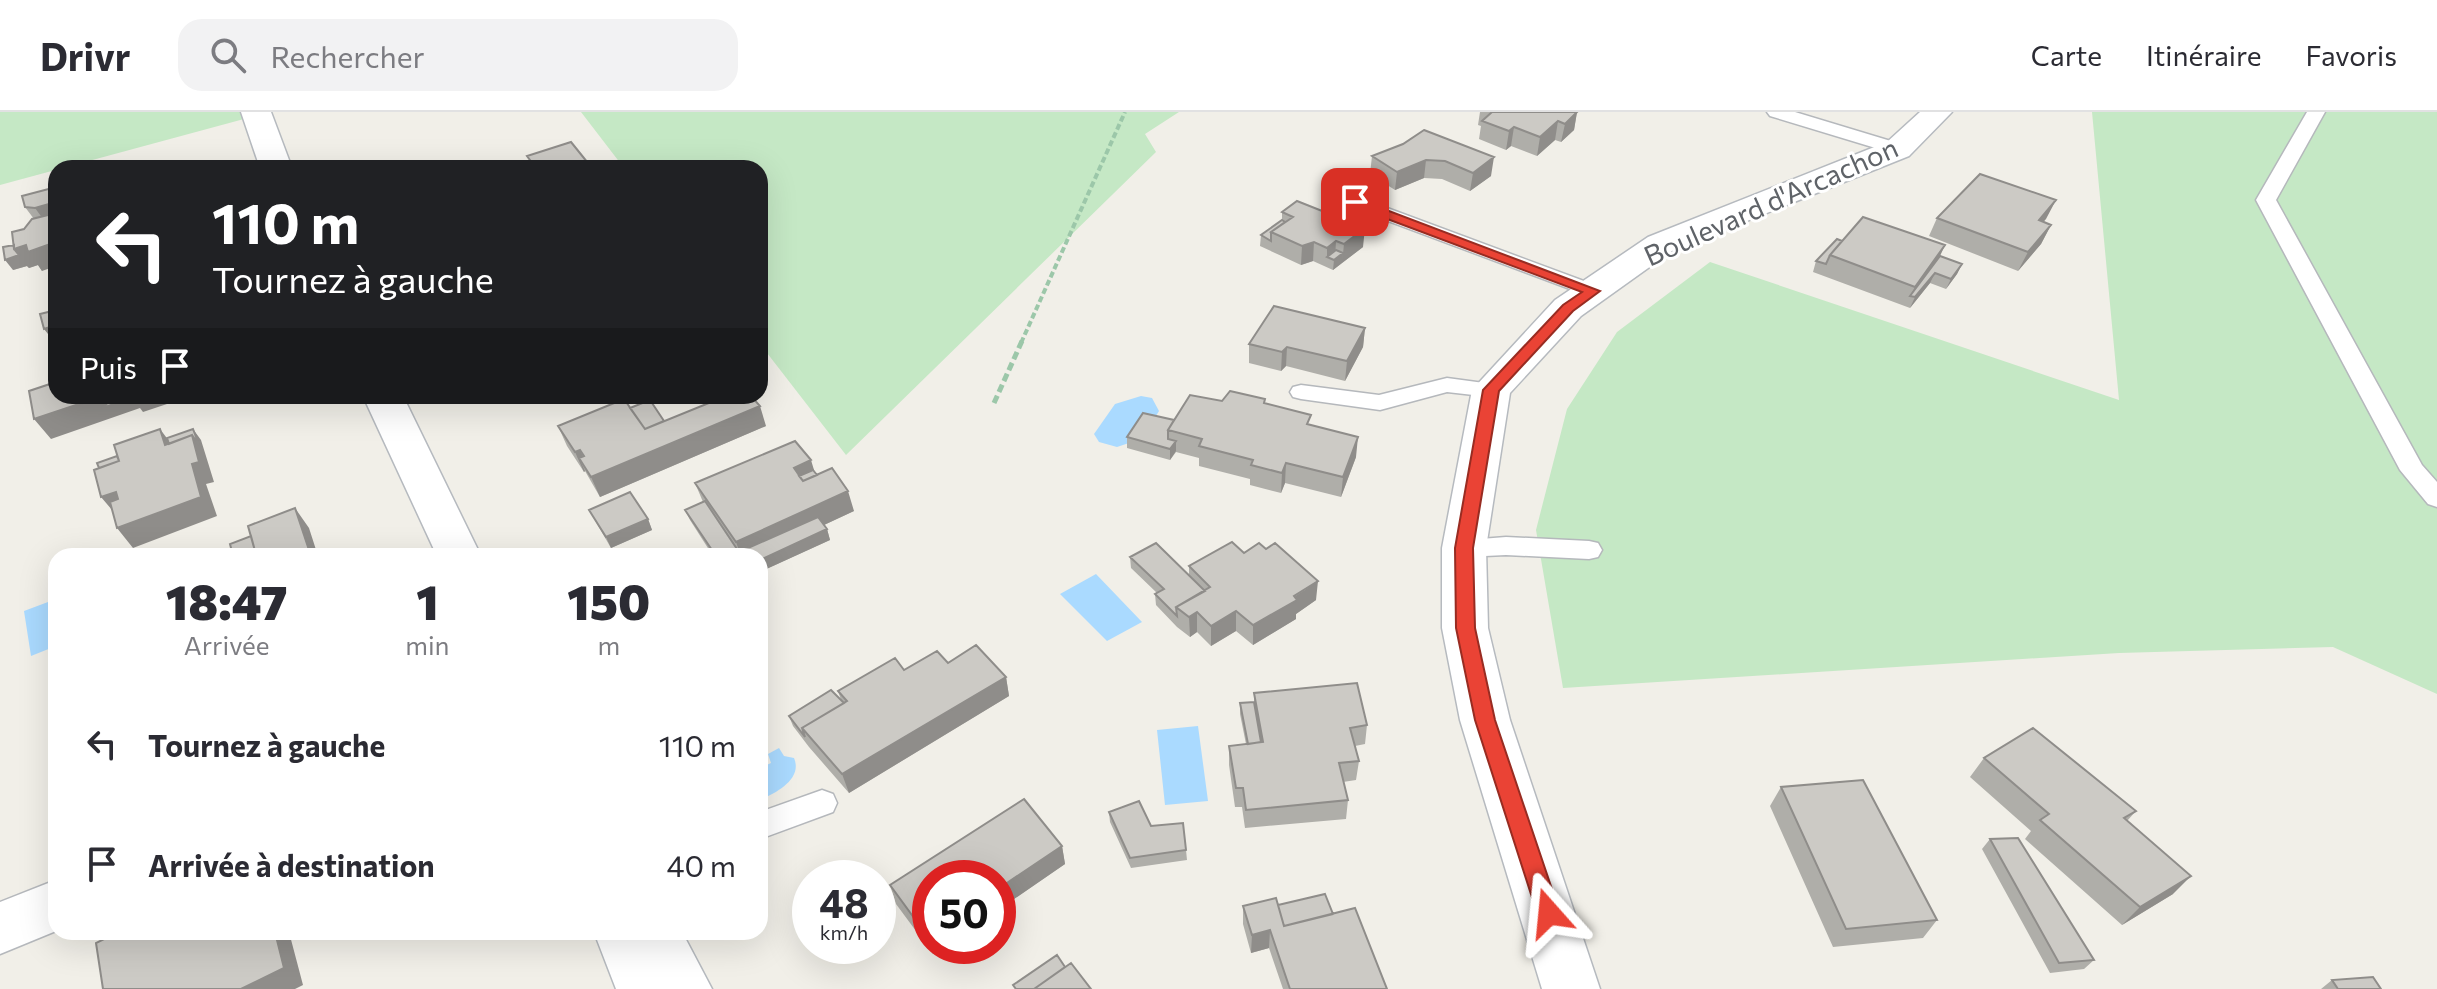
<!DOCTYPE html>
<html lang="fr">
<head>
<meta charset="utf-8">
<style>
  body { margin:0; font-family:Commissioner,sans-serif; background:#f2f2f3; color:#2b2b33; height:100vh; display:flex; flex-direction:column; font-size:30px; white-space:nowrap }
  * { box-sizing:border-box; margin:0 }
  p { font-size:26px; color:#7c7c81 }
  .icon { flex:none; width:44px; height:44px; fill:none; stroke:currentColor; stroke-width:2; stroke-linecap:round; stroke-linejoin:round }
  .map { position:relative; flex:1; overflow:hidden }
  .details { position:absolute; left:48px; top:436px; width:720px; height:392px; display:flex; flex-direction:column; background:#fff; border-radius:24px; box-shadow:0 8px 32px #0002 }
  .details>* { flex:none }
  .hud { position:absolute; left:48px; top:48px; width:720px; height:244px; border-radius:24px; box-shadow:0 8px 32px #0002; background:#202124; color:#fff; overflow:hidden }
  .speed { position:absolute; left:792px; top:748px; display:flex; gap:16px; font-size:40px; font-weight:700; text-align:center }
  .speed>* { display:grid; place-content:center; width:104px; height:104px; border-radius:50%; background:#fff; box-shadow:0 8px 32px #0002; line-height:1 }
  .speed small { font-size:20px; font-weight:400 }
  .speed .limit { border:12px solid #d22; background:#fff; color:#111 }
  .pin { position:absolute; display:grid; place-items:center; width:68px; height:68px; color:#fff; margin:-34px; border-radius:16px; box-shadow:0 4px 12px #0006 }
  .me { position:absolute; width:88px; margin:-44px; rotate:342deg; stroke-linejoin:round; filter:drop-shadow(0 0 6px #0008) }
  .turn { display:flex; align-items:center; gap:28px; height:168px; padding:0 32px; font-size:36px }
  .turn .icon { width:104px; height:104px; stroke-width:2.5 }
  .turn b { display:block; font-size:56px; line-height:68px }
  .then { display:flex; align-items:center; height:76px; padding:0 32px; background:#0003; gap:16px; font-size:30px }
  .eta { display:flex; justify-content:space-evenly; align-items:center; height:136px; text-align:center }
  .eta b { font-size:48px; font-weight:800; line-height:56px }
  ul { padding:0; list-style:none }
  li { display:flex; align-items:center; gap:24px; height:120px; padding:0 32px }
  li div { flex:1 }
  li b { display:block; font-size:30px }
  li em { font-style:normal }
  header { display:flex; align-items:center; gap:48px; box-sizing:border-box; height:112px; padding:0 40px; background:#fff; border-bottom:2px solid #e1e1e2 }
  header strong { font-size:38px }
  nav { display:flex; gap:44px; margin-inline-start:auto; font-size:28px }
  .search { width:560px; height:72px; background:#f2f2f3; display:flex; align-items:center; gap:20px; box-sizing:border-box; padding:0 28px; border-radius:24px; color:#7c7c81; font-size:30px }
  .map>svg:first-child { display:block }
  .green { fill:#c5e8c5 }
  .water { fill:#aadaff }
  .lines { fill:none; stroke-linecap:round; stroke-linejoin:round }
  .lane-casing { stroke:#b5b8bc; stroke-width:3 }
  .street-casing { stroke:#b5b8bc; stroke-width:3 }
  .secondary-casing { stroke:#b6babf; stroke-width:3 }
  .path-far1 { stroke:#9cc7a9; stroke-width:4; stroke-dasharray:6 3; stroke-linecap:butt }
  .path { stroke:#9cc7a9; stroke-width:5; stroke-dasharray:8 4; stroke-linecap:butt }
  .lane { fill:#fff; fill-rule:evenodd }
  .street { fill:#fff; fill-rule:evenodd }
  .secondary { fill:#fff; fill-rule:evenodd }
  .wall { fill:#afaea9 }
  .shaded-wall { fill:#8f8d8a }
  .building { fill:#cccac5; stroke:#8f8d8a; stroke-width:2 }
  .route { fill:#ea4335; stroke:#982c22; stroke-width:2 }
  .labels { text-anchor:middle; stroke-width:6; stroke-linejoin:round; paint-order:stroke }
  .street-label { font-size:28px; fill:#5f6368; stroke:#fff }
</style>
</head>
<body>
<header>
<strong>Drivr</strong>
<div class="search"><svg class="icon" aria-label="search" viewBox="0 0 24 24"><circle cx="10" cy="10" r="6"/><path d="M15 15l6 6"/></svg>Rechercher</div>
<nav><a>Carte</a><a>Itinéraire</a><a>Favoris</a></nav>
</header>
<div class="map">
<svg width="2437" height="877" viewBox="0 0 2437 877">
  <rect width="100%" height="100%" fill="#f1efe8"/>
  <path class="green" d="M0 0H270L0 73Z
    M581 0H1179L1145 22 1156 40 846 343 760 232V56H624Z
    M2092 0H2437V582L2333 535 2119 541 1563 576 1536 418 1567 297 1617 220 1710 150 2119 288Z"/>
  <path class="water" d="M1141 284 1152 286 1159 299 1156 304 1141 311 1129 331 1117 335 1099 330 1094 322 1115 292Z
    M1096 462 1142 510 1107 529 1060 482Z
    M56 487V534L31 544 24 499Z
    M1198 614 1208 689 1165 693 1157 618Z
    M779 636 784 644 794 646C803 667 776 681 760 688V656L771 651 768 642Z"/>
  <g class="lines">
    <g class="lane-casing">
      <path id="lane" d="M1767 0H1795L1904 33 1907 37 1904 41H1892L1770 4Z
        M2307 0H2325L2276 88 2422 353 2437 370V395L2428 392 2400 358 2256 88Z
        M1355 84 1600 175 1604 179 1600 183H1586L1348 94 1345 90 1348 86Z
        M1447 266 1499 273 1502 278 1499 283 1491 285 1447 280 1380 298 1301 287 1293 285 1290 280 1293 275 1301 273 1379 283Z
        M1506 425 1589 429 1598 431 1602 438 1598 445 1589 447 1506 443 1464 445 1455 443 1451 436 1455 429Z
        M822 678 833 682 837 691 833 700 760 727V700Z"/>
    </g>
    <g class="street-casing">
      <path id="street" d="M56 768V819L0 842V790Z"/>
    </g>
    <g class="secondary-casing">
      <path id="secondary" d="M241 0H271L292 56H260Z
        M1920 0H1952L1909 44 1672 139 1581 204 1510 281 1486 436 1488 516 1510 608 1600 877H1542L1460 608 1442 516V436L1472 278 1555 188 1648 125 1887 30Z
        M363 284H403L481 444H437Z
        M594 820H682L712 877H616Z"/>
    </g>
    <path class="path-far1" d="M1021 231 1125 0"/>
    <path class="path" d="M994 291 1022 229"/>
    <use href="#lane" class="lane"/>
    <use href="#street" class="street"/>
    <use href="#secondary" class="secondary"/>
  </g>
  <path class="wall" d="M1480 0H1577L1574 18 1561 30 1555 28 1537 44 1511 34 1506 38 1479 27 1481 14 1478 13Z
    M1403 32 1491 64 1470 79 1442 67 1424 66 1395 78 1370 62 1372 44Z
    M56 75 42 159 38 153 29 156 27 154 13 158 24 117 34 107 25 95Z
    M2056 88 2043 110 2051 113 2041 132 2018 159 1929 124 1937 106Z
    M1282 100 1363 135 1333 158 1313 149 1301 153 1260 134 1261 123 1282 108Z
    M1842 129 1940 144 1962 152 1957 162 1946 177 1930 171 1910 196 1813 160 1816 149Z
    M1365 216 1363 235 1345 269 1286 254 1281 259 1249 251V232Z
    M1265 287V292L1310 313 1356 345 1341 385 1285 371 1281 381 1250 373V367L1199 354V346L1176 340 1170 348 1127 336V325L1222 289Z
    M630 296 664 309 766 314 600 385 585 359 584 360 567 334 558 314Z
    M813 358 854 399 824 413 827 417 830 428 760 460V444H713L690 408 685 398 703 390 695 371Z
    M589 398 648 407 652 418 611 436Z
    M1244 441 1316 488 1296 502V507L1253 533 1236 519 1211 534 1197 520 1190 525 1177 515 1156 493 1155 482 1157 481 1131 456 1130 445 1189 463V454Z
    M948 551 1006 565 1009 584 849 681 809 635 793 614 789 604 841 588 838 579 904 558Z
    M1254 581 1367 613 1365 632 1355 634 1359 649 1356 668 1343 670 1348 688 1346 707 1245 716 1242 695H1235L1229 653V634L1246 632 1240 602V591L1254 590Z
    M1984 646 2136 699 2127 709 2173 782 2122 813 2025 727 2031 719 1970 665Z
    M1781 675 1937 808 1923 826 1833 835 1770 694Z
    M1024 687 1062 734 1065 752 998 798V766H930V834H945L933 842 896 792 890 773Z
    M1109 700 1186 738 1187 748 1131 756 1110 710Z
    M1990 727 2094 848 2084 857 2050 861 1982 737Z
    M1278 793 1333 802 1387 877H1283L1269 836 1251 841 1243 812V794Z
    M2332 868 2381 877H2321Z"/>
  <path class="shaded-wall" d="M1577 0 1574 18 1561 30 1565 12Z
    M1558 9 1555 28 1537 44 1540 25Z
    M1514 15 1511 34 1506 38 1509 19Z
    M1494 45 1491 64 1470 79 1473 61Z
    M1426 48 1424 66 1395 78 1397 60Z
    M2056 88 2046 107 2029 127 2039 108Z
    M56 90V113L49 115 35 96Z
    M2051 113 2041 132 2018 159 2028 140Z
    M1365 116 1363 135 1342 151 1344 132Z
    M1336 129 1335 147 1343 141 1342 151 1333 158 1334 148 1327 145V136Z
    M56 130V154L42 159 38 153 29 156 27 154 13 158 5 148 14 137 26 133Z
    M1314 130 1313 149 1301 153 1302 134Z
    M1945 133 1936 153 1910 184 1915 175Z
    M1962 152 1957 162 1946 177 1951 167Z
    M1935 161 1930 171 1910 196 1915 185Z
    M56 213V232L44 217Z
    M1365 216 1363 235 1345 269 1347 249Z
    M1287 235 1286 254 1281 259 1282 240Z
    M98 284H184L185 286 143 300 140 296 51 327 34 307Z
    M760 294 766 314 600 385 591 365Z
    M160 317 175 337 192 323 193 317 201 328 214 370 206 372 217 404 133 436 117 416 165 333Z
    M1358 325 1356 345 1341 385 1343 365Z
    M1176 329V339L1170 348V337Z
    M580 338 589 358 579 346 585 359 584 360 575 340Z
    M811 348 817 368 803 374 794 356Z
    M1286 351 1285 371 1281 381 1282 361Z
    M848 379 854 399 757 444H741L736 430Z
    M116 380 132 400 118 405 101 385Z
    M295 396 309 416 318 444H311Z
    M648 407 652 418 611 436 606 425Z
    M827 417 830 428 760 460V448Z
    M1318 469 1316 488 1296 502V507L1253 533V513Z
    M1236 499V519L1211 534V514Z
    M1197 500V520L1190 525 1189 505Z
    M1006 565 1009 584 849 681 842 662Z
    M1062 734 1065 752 998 798V777Z
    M2191 764 2173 782 2122 813 2140 795Z
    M1270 818 1269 836 1251 841 1252 823Z
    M275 820H289L303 873 295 877H241Z
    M931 834H945L933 842Z"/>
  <path class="building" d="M1492 0H1577L1565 12 1558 9 1540 25 1514 15 1509 19 1482 9Z
    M1424 18 1494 45 1473 61 1445 49 1426 48 1397 60 1372 44 1403 32Z
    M571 30 592 56H536L527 44Z
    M530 53 533 56H519Z
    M1980 62 2056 88 2039 108 2051 113 2028 140 1937 106Z
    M56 75V90L35 96 25 95 22 84Z
    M1297 89 1365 116 1344 132 1336 129 1327 136 1314 130 1302 134 1271 120 1293 105 1282 100Z
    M56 101V130L28 140 26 133 14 137 12 120 24 117 32 107Z
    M1863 105 1945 133 1915 175 1830 143Z
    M1282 108 1285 110 1271 120V129L1261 123Z
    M1837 127 1842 129 1830 143 1826 152 1816 149Z
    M14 133V137L19 143 5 148 3 135Z
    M1336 138 1343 141 1334 148 1327 145Z
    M1940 144 1962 152 1951 167 1935 161 1915 185 1910 184Z
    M1274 194 1365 216 1347 249 1287 235 1282 240 1249 232Z
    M56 198V213L44 217 40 202Z
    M56 270V284H98L94 287 34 307 29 279Z
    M1230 279 1265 287 1264 291 1311 303 1307 312 1358 325 1343 365 1286 351 1282 361 1251 353 1253 348 1199 334 1202 327 1168 318 1190 283 1222 289Z
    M124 284H131L132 286 102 296 111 288Z
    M726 284H751L760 294 591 365 579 346 584 344 580 338 575 340 558 314 624 287 645 317Z
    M650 288 664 309 645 317 630 296Z
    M1143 301 1174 308 1168 318V327L1176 329 1170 337 1127 325Z
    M160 317 165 333 192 323 199 350 192 352 201 385 117 416 110 390 118 387 116 380 101 385 94 358 119 349 114 333Z
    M193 317 199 333 192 323 169 332 167 326Z
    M795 329 811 348 794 356 803 369 832 356 848 379 736 430 695 371Z
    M117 344 119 349 99 356 97 351Z
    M813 358 817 363 803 369 799 364Z
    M630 380 648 407 606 425 589 398Z
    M705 389 739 440 818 405 827 417 760 448V444H716L685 398Z
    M295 396 311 444H241L255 439 248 414Z
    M251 424 255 439 241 444H233L230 432Z
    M1232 430 1244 441 1259 431 1266 437 1275 431 1318 469 1294 484 1297 488 1253 513 1236 499 1211 514 1197 500 1189 505 1176 495 1210 475 1189 454Z
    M1156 431 1205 479 1176 495 1177 504 1155 482 1164 477 1130 445Z
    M976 533 1006 565 842 662 802 616 847 589 838 579 895 546 904 558 937 539 948 551Z
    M1357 571 1367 613 1350 616 1359 649 1339 651 1348 688 1246 698 1243 676H1236L1229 634 1263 630 1254 581Z
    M831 578 844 591 802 616 805 625 789 604Z
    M1254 590 1261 630 1248 632 1240 591Z
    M2033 616 2136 699 2124 706 2191 764 2140 795 2040 708 2049 702 1984 646Z
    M1863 668 1937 808 1846 817 1781 675Z
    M1024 687 1062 734 998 777V766H930V823L928 825 890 773Z
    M1139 689 1151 714 1183 711 1186 738 1130 746 1109 700Z
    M2018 726 2094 848 2059 851 1990 727Z
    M1325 782 1333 802 1284 814 1278 793Z
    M1276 786 1284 814 1355 796 1387 877H1290L1270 818 1252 823 1243 794Z
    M118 820H275L284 856 241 877H103L96 831Z
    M1057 843 1065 855 1034 877H1016L1013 873Z
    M1071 851 1091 877H1034Z
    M2373 865 2381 877H2338L2332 868Z"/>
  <path class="route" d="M1350 88H1360L1600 179 1573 199 1499 279 1473 436 1475 516 1495 608 1560 801 1557 808 1549 811 1540 808 1537 801 1475 608 1456 516 1455 436 1483 278 1563 193 1582 180 1350 93Z"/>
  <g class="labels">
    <g class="street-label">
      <text transform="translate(1771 90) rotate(-24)" y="10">Boulevard d'Arcachon</text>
    </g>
  </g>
</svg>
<div class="speed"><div>48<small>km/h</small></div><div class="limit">50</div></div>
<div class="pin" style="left:1355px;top:90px;background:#d93025"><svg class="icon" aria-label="arrive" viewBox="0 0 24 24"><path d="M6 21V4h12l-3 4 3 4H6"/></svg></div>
<svg class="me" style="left:1549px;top:801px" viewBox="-20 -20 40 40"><path d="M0-17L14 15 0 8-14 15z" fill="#ea4335" stroke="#fff" stroke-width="4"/></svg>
<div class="hud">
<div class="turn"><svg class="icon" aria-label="left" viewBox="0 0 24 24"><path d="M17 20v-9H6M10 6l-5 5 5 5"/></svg><div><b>110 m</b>Tournez à gauche</div></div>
<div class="then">Puis<svg class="icon" aria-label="arrive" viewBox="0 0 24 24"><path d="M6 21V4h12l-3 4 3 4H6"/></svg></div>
</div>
<section class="details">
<div class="eta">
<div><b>18:47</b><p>Arrivée</p></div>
<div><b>1</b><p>min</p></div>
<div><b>150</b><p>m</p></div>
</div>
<ul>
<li><svg class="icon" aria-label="left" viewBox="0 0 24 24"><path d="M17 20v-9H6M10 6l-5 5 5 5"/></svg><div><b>Tournez à gauche</b></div><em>110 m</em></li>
<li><svg class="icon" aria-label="arrive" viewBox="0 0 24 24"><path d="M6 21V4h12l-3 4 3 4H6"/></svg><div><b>Arrivée à destination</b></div><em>40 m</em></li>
</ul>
</section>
</div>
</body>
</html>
